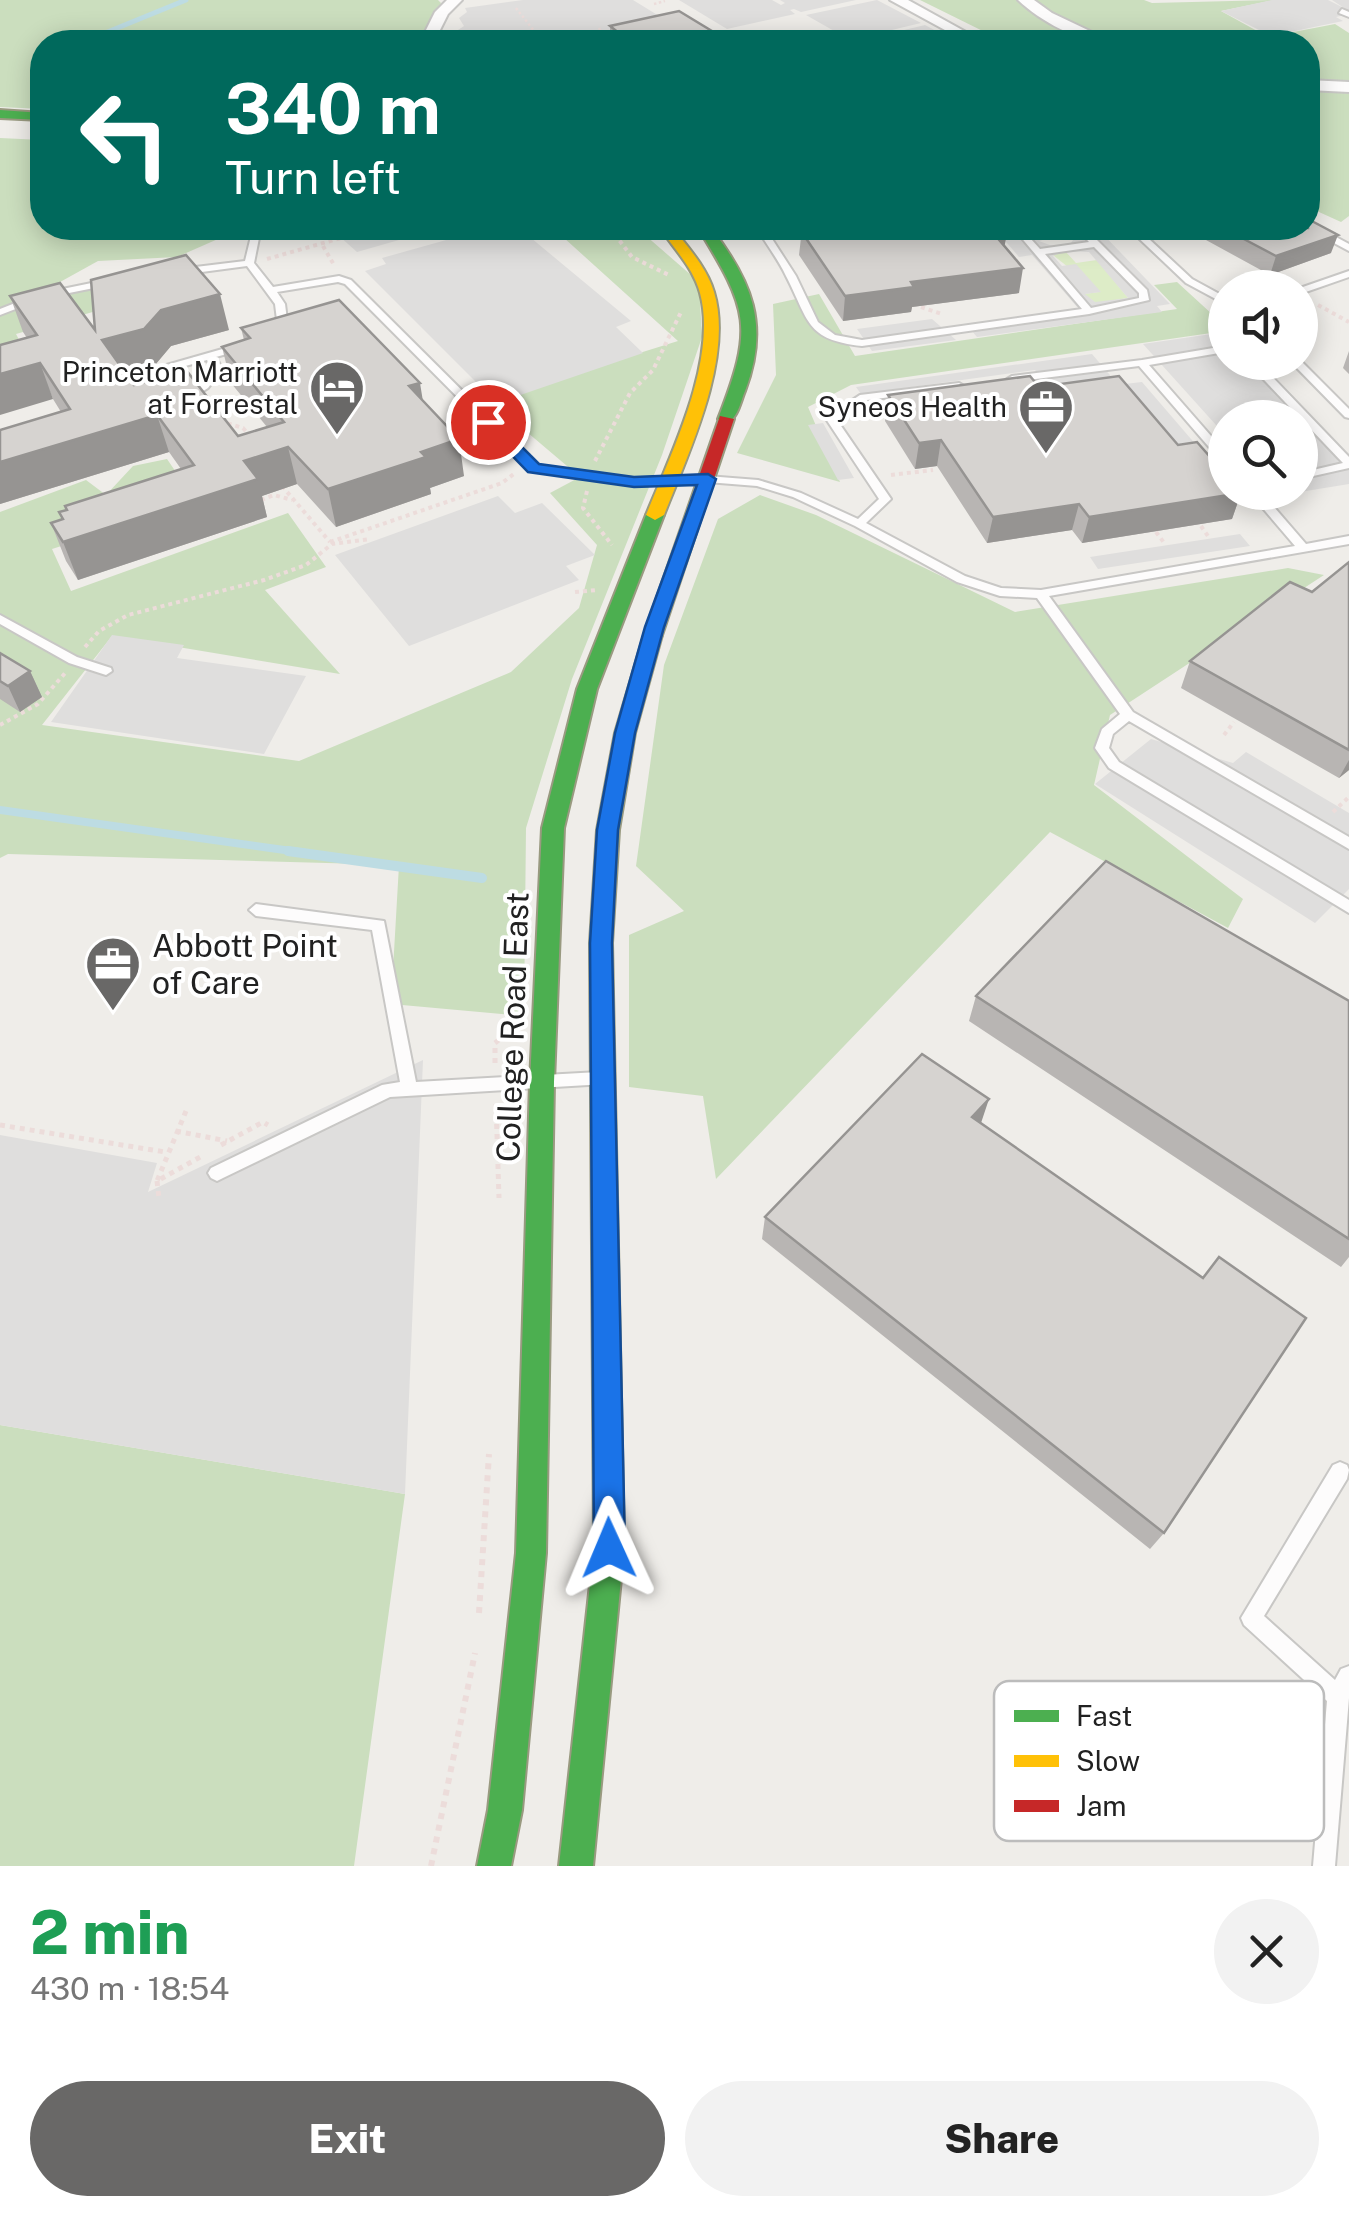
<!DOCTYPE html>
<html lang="en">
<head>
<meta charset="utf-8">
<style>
  body { margin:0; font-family:"Public Sans",sans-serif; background:#f2f2f2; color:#222; height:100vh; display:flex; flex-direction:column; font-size:38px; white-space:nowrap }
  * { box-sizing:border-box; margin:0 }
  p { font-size:32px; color:#767676 }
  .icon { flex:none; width:55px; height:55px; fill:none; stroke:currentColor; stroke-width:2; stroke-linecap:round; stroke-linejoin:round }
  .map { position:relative; height:1866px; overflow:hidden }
  .side { display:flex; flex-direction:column; background:#fff; flex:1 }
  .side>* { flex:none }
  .guide { position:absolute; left:30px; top:30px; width:1290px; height:210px; border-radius:40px; box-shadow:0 5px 25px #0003; background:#00695c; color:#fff; overflow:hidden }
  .controls { position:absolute; left:1208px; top:270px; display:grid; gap:20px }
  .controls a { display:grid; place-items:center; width:110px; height:110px; border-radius:50%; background:#fff; box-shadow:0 5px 25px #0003; font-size:50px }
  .pin { position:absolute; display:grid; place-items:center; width:85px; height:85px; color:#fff; margin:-42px; border:5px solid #fff; border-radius:50%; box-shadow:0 2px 10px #0007 }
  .me { position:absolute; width:110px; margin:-55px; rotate:359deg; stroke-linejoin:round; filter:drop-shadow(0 0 8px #0008) }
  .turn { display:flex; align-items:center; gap:35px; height:210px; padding:0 30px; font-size:45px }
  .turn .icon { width:130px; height:130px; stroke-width:2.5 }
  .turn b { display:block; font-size:70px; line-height:85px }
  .round { display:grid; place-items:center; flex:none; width:105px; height:105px; border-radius:52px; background:#f2f2f2 }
  .head { display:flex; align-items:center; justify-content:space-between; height:170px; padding:0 30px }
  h1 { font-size:60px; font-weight:800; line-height:75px; color:#1e9e55 }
  .button { display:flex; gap:20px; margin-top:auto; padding:20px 30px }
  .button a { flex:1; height:115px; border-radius:60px; background:#696867; color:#fff; font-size:40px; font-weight:800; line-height:115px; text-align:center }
  .button a+a { background:#f2f2f2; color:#222 }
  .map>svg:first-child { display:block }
  .grass { fill:#ddecc7 }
  .forest { fill:#cbdebe }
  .parking { fill:#dfdedd; fill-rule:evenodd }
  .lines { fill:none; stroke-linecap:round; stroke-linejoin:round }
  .stream-far2 { stroke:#bddce3; stroke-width:5 }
  .stream-far1 { stroke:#bddce3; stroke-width:8 }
  .stream { stroke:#bddce3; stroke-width:10 }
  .lane-casing { stroke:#c8c7c5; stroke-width:4 }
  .street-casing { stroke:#c8c7c5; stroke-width:4 }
  .fast-casing { stroke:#999a80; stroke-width:4 }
  .slow-casing { stroke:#999a80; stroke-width:4 }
  .jam-casing { stroke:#999a80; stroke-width:4 }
  .path-far3 { stroke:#ecdcda; stroke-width:2.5; stroke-dasharray:2.5 2.5; stroke-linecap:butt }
  .path-far2 { stroke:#ecdcda; stroke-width:4; stroke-dasharray:4 4; stroke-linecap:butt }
  .path-far1 { stroke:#ecdcda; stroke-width:5; stroke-dasharray:5 5; stroke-linecap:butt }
  .path { stroke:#ecdcda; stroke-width:6; stroke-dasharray:6 6; stroke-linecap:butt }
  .lane { fill:#fdfcfc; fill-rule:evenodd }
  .street { fill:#fdfcfc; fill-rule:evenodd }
  .fast { fill:#4caf50; fill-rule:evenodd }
  .slow { fill:#ffc107; fill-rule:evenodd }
  .jam { fill:#c62828; fill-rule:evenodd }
  .wall { fill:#b8b5b3 }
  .shaded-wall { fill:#969492 }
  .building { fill:#d6d3d0; stroke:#969492; stroke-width:2.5 }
  .route { fill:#1a73e8; stroke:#114b97; stroke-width:2.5 }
  .labels { text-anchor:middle; stroke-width:8; stroke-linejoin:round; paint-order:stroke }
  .far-poi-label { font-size:28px; fill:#212121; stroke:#fff; text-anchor:end }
  .poi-label { font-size:32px; fill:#212121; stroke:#fff; text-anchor:start }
  .street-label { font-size:32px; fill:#212121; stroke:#fff }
  .key { fill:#fff; stroke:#bcbcbc; stroke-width:2.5 }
  .key-label { font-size:28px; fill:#212121 }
</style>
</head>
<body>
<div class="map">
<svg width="1349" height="1866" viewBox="0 0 1349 1866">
  <rect width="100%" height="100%" fill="#efede9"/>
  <path class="grass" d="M1065 251 1076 263 1097 260 1128 298 1096 303 1084 294 1099 292 1053 255Z"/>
  <path class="forest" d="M0 0H438L441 3 420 42H42V109L0 107Z
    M920 0H1144L1152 3 1275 0 1221 11 1268 37 1335 24 1349 33V216L1341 222 1308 207V42H1005Z
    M0 138 42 140V228H243L177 257 98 261 42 292 108 287 117 305 16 334 36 372 0 381Z
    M553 228H637L699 282 702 337 662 455 572 679 526 828 524 1016 391 1004 399 865 8 854 0 858V512L86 480 106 495 133 466 167 459 197 503 52 549 71 591 288 513 326 567 265 590 340 674 112 636 42 725 299 761 511 672 579 608 597 545 550 493 580 477 489 400 678 341Z
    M1177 282 1225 326V331L851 385 808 407 840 482 737 453 776 375 773 304 819 294 855 356 1177 309 1154 285Z
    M760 495 816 515 1015 612 1288 568 1324 575 1110 715 1094 785 1243 899 1228 928 1050 832 716 1179 703 1096 629 1087V935L684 911 636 866 664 665 718 519Z
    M0 1425 405 1494 354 1866H0Z"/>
  <path class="parking" d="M523 0H633L664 19 619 33 547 42H457L452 34 464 26 459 18 467 12 465 8Z
    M679 0H772L781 5 785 3 780 0H856L801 12 794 9 790 10 795 14 727 29Z
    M877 0 921 23 850 40 806 15Z
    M1272 0H1328L1344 8 1332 0H1349V14L1336 17 1343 21 1271 36 1221 11Z
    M925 25 957 42H854Z
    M330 228H441L357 252Z
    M489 228H519L631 321 616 327 643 353 497 403 365 271 386 264 382 258Z
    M994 228H1041L1050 238 1039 241 1055 247 1069 245 1074 239 1058 237 1050 228H1097L1170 304 1157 306 1162 312 977 337 972 331 1084 315 1032 255 1019 257ZM1064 251 1089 252 1128 298 1095 302 1085 294 1101 292 1076 264 1062 266 1053 256Z
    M932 319 956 340 872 351 857 329Z
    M1225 332V362L1259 363 1349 455V484L1300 492V418H1225V435L1143 344Z
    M1092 354 1115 381 1052 390 1035 370 861 394 856 387Z
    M1142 382 1197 446 1180 449 1125 384Z
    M823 423 854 478 838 480 808 425Z
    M498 496 515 513 542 503 595 555 566 566 579 580 409 646 335 555Z
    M1240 534 1250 546 1098 569 1090 557Z
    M112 635 184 645 177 658 306 676 264 754 51 722Z
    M1151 739 1233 763 1246 752 1349 813V889L1315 923 1095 784Z
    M423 1060 405 1494 0 1425V1135L157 1163 148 1192Z"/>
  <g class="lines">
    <path class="stream-far2" d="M83 42 186 0"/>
    <path class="stream-far1" d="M0 810 306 853"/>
    <path class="stream" d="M288 851 482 878"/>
    <g class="lane-casing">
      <path id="lane" d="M1342 9 1349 12V17L1339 13Z
        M1308 222 1349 244V251L1306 228Z
        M253 228H261L254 263 273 287 339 276 351 280 537 465 634 479 707 476 758 480 801 493 858 519 879 499 826 419 827 417 860 395 959 383 964 386 963 388 867 400 837 420 891 499 866 523 965 576 1001 588 1041 590 1295 546 1249 492H1261L1306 544 1349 536V544L1049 596 1133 712 1349 837V849L1129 721 1113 734 1109 748 1119 762 1349 900V913L1109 768 1095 748 1102 729 1120 714 1037 598 1000 596 957 582 855 526 793 497 757 486 707 482 634 485 530 470 345 284 338 282 277 292 285 304 287 320 277 333 274 334 269 331 277 320 275 304 247 266 179 275 174 272 179 269 245 261Z
        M757 228H765L796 276 818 322 835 335 862 340 1082 309 1013 228H1021L1040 249 1089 242 1076 228H1085L1147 290 1149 300 1089 314 862 346C805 340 809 320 786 276 778 259 766 244 757 228ZM1094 247 1139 293V298L1091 308 1045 254Z
        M1128 228H1137L1145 235 1183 228H1198L1194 231 1149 239 1192 279 1225 297V304L1186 283Z
        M1349 271V277L1300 294V288Z
        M111 279 116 282 114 284 44 298 0 315V309L38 294Z
        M240 344 244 345V349L216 357 222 369 208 388 189 400 180 398 200 384 212 369 207 360 171 370 145 390V396L136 394 135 387 163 366Z
        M1225 346V352L1149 365 1225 452V462L1221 461 1139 366 1012 382 1007 379 1012 376 1142 360Z
        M1300 360 1349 409V418L1345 417 1291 362H1300Z
        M1247 362H1258L1349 457V468L1300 479V473L1343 463Z
        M0 615 77 657 111 668 112 671 106 675 69 663 0 624Z
        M256 904 384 921 416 1082 599 1072 605 1074 607 1079 605 1084 390 1097 223 1178 217 1181 211 1178 208 1173 211 1168 382 1085 400 1082 372 930 256 916 249 910Z
        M1340 1462 1347 1465 1349 1470 1347 1479 1264 1616 1335 1680 1341 1669 1349 1666V1698L1335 1866H1313L1327 1701 1244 1625 1241 1618 1333 1465Z"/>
    </g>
    <g class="street-casing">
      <path id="street" d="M447 0H462L448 14 434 42H420L435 12Z
        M890 0H908L984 42H967Z
        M1018 0H1034L1052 13 1113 42C1082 44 1041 22 1018 0Z
        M1308 80 1349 82V92L1308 90Z"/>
    </g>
    <g class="fast-casing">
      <path id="fast" d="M0 110 42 113V120L0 118Z
        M698 228H711C752 281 770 325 745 391 740 403 738 418 726 424L718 419C754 326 749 311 698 228Z
        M655 510 664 515 597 689 564 828 554 1082 546 1553 522 1810 511 1866H477L488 1810 516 1553 530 1082 542 828 577 689 646 515Z
        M653 629 662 635 635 733 619 830 612 943 624 1548 593 1866H559L594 1548 590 943 597 830 615 733 644 635Z"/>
    </g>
    <g class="slow-casing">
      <path id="slow" d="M660 228H673C688 247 707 268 714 292 734 358 688 454 664 515L655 520 646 515C671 454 718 359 700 293 693 267 673 248 660 228Z"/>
    </g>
    <g class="jam-casing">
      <path id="jam" d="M720 416 734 419 662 635 660 639H646L644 635Z"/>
    </g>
    <path class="path-far3" d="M654 4 665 1
      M516 8 538 36
      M599 28 607 42"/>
    <path class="path-far2" d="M610 228 632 257 671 276
      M323 246 334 265
      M267 259 355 234
      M1318 305 1349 322
      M921 307 942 314
      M220 421 243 428 249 435
      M595 461 630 393 653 370 681 312
      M891 475 933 470
      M282 486 330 542
      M587 491 583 508 612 545
      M261 500 274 495 292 500
      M1201 526 1208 536
      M1156 532 1165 544
      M330 542 502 483 515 473
      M575 592 597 590
      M85 647 99 631 128 615 264 580 306 565 332 544 370 539
      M0 725 38 704 66 672
      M1224 735 1234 722
      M1333 812 1349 797"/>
    <path class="path-far1" d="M495 1063V1043L510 1031
      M496 1104 499 1198
      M186 1111 157 1181 202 1156
      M0 1125 165 1152
      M176 1131 227 1141
      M221 1145 263 1122 268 1125
      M157 1181 159 1198"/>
    <path class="path" d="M479 1613 489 1454
      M431 1866 475 1653"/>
    <use href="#lane" class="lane"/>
    <use href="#street" class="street"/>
    <use href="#fast" class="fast"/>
    <use href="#slow" class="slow"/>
    <use href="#jam" class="jam"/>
  </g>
  <path class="wall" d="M610 26 730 42H601V37L610 35Z
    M794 228H1001L1004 246 1019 293 912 307 911 312 843 321 799 255 801 238Z
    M1209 228H1308L1331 253 1270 275 1206 240Z
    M10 296 95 330H229L171 346 155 365 126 373 134 385 238 436 267 427 231 383 222 347 244 340 241 328 423 401 464 476 430 488 431 494 336 527 297 484 262 496 267 517 78 580 66 561 51 523 62 519 59 512 181 469 169 452 0 504V430L61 412 53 399 27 338 23 332Z
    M1349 351V374L1343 368Z
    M888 395 1178 445 1241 493 1232 519 1082 543 1072 530 987 543 937 466 915 469 885 421Z
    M1349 562V770L1339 778 1181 688 1190 661 1312 592Z
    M0 653 30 671 42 697 20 712 0 699Z
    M976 996 1349 1001V1257L1341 1267 969 1021Z
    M981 1123 1164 1533 1150 1549 762 1239 765 1217Z"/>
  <path class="shaded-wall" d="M1007 234 1002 258 995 235Z
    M1338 235 1331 253 1270 275 1276 256Z
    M1023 268 1019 293 912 307 911 312 843 321 845 296 911 282Z
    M220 294 229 330 171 346 155 365 114 377 102 340 161 310Z
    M40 363 53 399 0 415V374Z
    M420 383 426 420 409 386Z
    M157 415 169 452 0 504V462Z
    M459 439 464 476 430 488 431 494 336 527 328 489 421 452Z
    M941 440 937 466 915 469 919 443Z
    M288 447 297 484 262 496 267 517 78 580 63 542 244 461Z
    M1241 493 1232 519 1082 543 1089 517Z
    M1079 504 1072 530 987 543 993 517Z
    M30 671 42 697 20 712 8 686Z
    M1349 760V770L1339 778Z
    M989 1099 981 1123 972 1117Z"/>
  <path class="building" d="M679 11 730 42H610L601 37 619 33 610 26Z
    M839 37 849 42H814Z
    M1308 219 1338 235 1276 256 1223 228H1308Z
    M812 228H1001L1007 234 995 235 1023 268 911 282 914 287 845 296 801 231 813 229Z
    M186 255 220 294 161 310 144 329 102 340 134 385 186 370 238 436 284 422 222 347 250 338 241 328 339 300 420 383 409 386 459 439 421 452 426 457 328 489 288 447 244 461 258 479 63 542 51 523 63 519 59 512 67 510 65 506 194 465 157 415 0 462V430L70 409 40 363 0 374V345L37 335 10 296 60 283 95 330 91 280Z
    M1030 376 1039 387 1119 376 1178 445 1197 442 1225 474V492L1241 493 1089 517 1079 504 993 517 941 440 919 443 888 395Z
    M1349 562V750L1190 661 1290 582 1312 592Z
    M0 653 30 671 8 686 0 681Z
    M1106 861 1349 1001V1239L976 996Z
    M922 1054 989 1099 972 1117 1203 1278 1219 1257 1306 1318 1164 1533 765 1217Z"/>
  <path class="route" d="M483 419H494L539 464 634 477 708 474 716 479 664 627 635 733 618 830 612 943 625 1548 620 1559 609 1563 598 1559 594 1548 590 943 597 830 615 733 645 627 697 485 634 487 528 472 483 426Z"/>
  <defs>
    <g id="hotel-pin" transform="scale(2.875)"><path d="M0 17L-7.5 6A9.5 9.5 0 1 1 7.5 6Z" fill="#696867" stroke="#fff"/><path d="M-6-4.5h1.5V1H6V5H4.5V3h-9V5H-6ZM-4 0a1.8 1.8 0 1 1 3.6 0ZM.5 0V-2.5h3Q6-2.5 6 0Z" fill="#fff"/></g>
    <g id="office-pin" transform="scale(2.875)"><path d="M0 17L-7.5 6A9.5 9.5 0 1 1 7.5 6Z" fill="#696867" stroke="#fff"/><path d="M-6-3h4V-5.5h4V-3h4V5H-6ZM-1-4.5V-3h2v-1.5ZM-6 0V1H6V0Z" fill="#fff"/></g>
  </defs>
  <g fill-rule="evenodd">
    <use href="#hotel-pin" x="337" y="388"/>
    <use href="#office-pin" x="1046" y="407"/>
    <use href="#office-pin" x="113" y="964"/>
  </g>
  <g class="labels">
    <g class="far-poi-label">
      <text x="298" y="382">Princeton Marriott<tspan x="298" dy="32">at Forrestal</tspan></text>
      <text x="1007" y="417">Syneos Health</text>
    </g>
    <g class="poi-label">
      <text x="152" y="957">Abbott Point<tspan x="152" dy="37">of Care</tspan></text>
    </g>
    <g class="street-label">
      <text transform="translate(513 1027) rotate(-88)" y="11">College Road East</text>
    </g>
  </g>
  <rect x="994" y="1681" width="330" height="160" rx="15" class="key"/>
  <rect x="1014" y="1710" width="45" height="12" fill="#4caf50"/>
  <rect x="1014" y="1755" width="45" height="12" fill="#ffc107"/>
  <rect x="1014" y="1800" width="45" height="12" fill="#c62828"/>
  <g class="key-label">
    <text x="1076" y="1726">Fast</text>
    <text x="1076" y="1771">Slow</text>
    <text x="1076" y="1816">Jam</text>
  </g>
</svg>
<div class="controls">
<a><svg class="icon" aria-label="sound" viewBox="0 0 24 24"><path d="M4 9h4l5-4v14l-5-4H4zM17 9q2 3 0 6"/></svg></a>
<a><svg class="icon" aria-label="search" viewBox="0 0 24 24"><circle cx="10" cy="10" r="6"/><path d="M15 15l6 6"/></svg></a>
</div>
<div class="pin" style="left:488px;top:422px;background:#d93025"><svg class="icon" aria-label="arrive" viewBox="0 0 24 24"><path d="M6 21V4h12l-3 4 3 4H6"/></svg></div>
<svg class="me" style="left:609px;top:1548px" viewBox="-20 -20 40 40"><path d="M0-17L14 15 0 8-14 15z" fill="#1a73e8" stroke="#fff" stroke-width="4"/></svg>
<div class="guide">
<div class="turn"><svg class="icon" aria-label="left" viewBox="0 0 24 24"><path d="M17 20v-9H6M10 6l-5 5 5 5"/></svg><div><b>340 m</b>Turn left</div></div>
</div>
</div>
<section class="side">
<div class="head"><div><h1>2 min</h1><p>430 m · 18:54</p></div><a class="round"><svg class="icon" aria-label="close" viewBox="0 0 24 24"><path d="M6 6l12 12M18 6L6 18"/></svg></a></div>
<div class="button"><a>Exit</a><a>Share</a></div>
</section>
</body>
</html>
